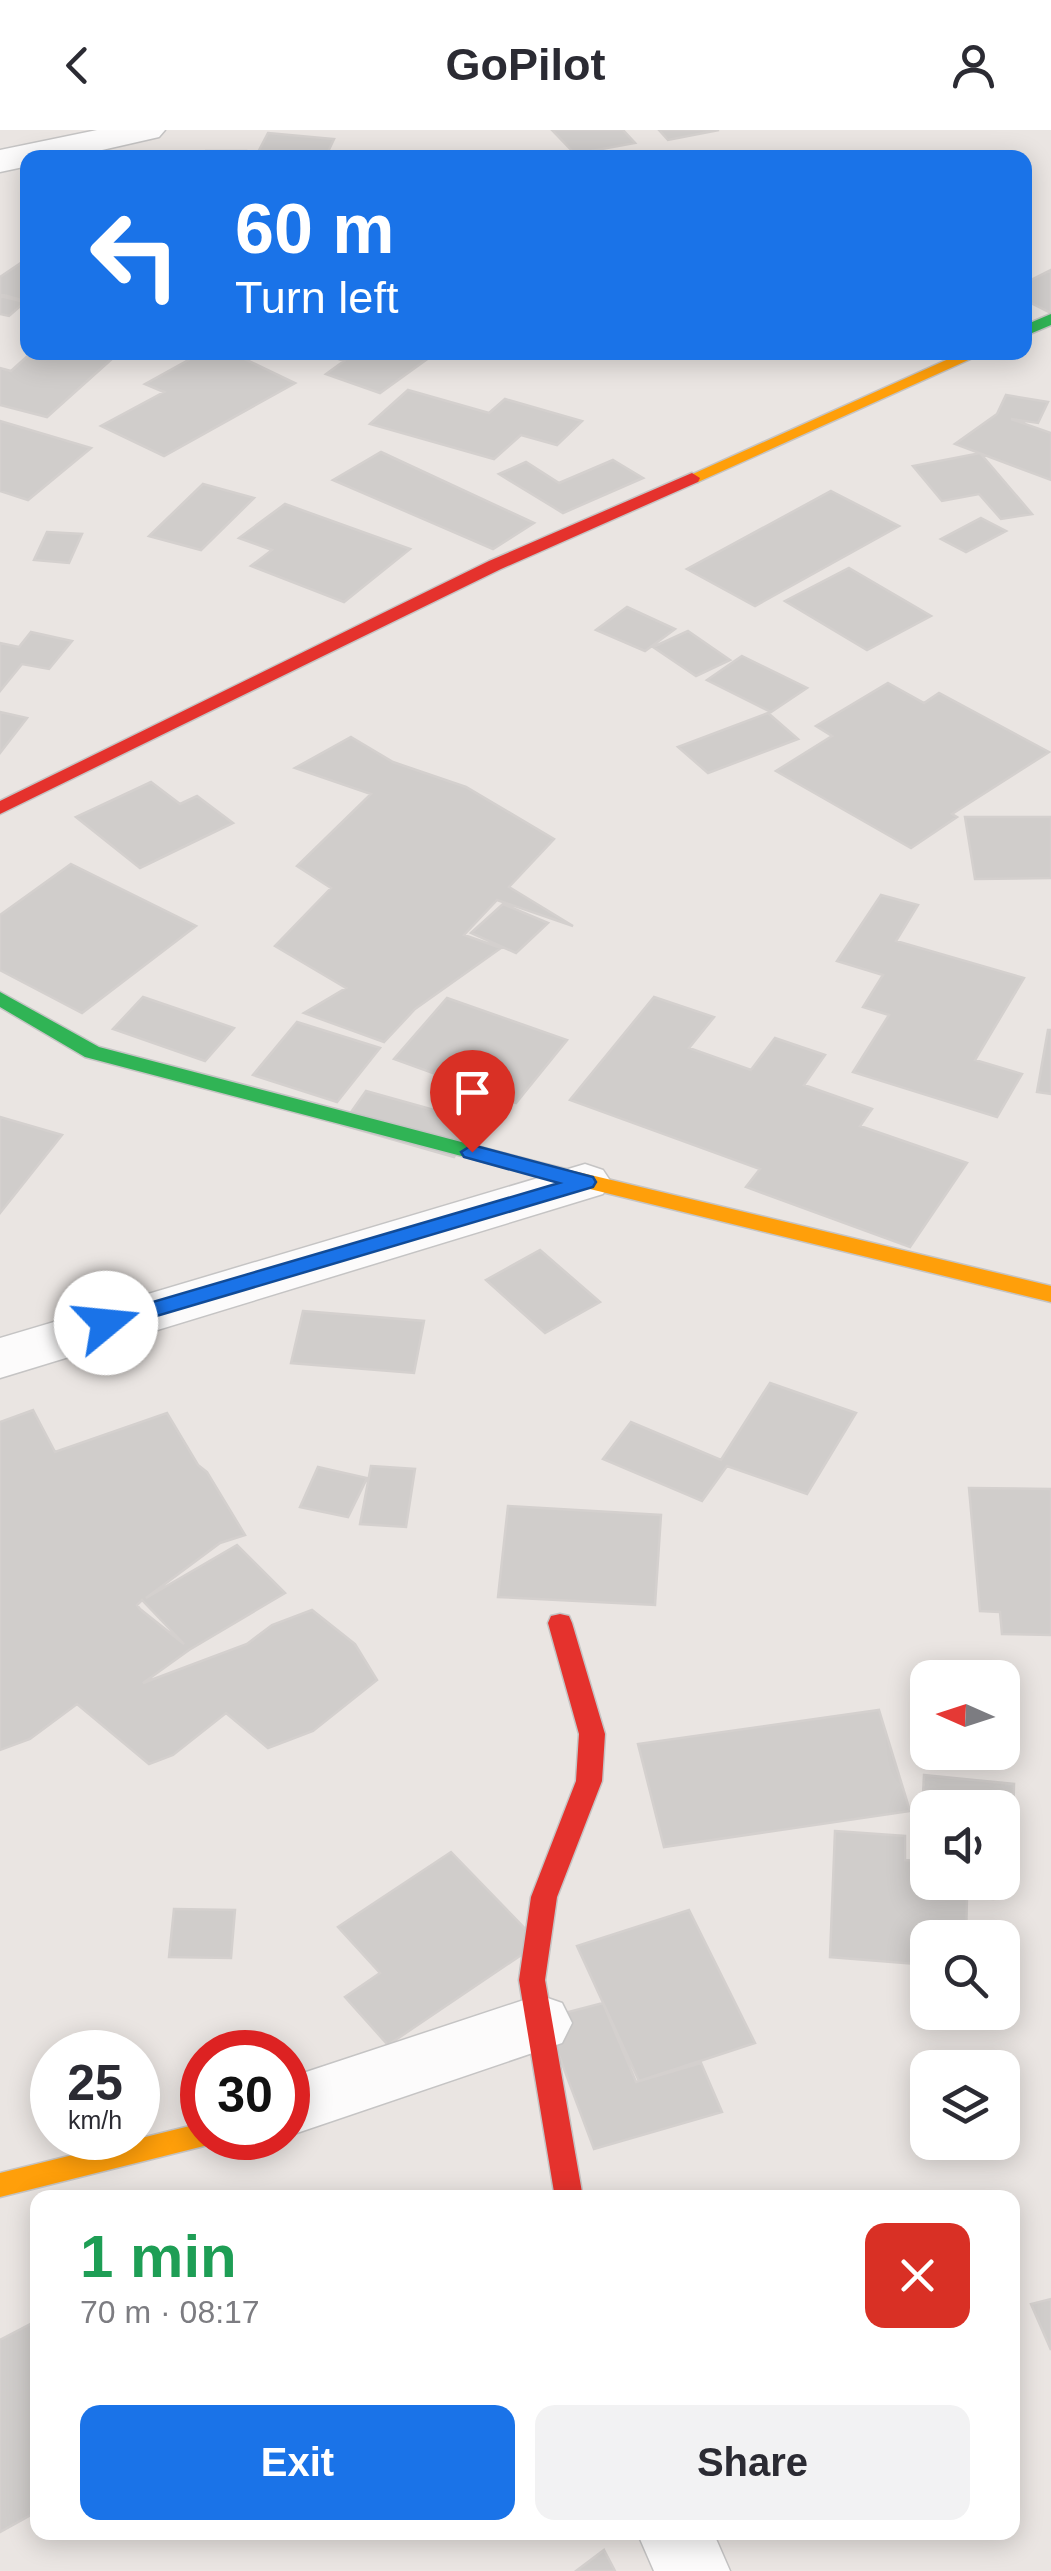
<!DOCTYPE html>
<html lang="en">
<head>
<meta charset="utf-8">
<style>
  body { margin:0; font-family:Arial,sans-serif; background:#f2f2f3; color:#2b2b33; height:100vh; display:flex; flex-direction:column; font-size:38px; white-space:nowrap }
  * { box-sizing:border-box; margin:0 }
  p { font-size:32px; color:#7c7c81 }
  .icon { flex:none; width:55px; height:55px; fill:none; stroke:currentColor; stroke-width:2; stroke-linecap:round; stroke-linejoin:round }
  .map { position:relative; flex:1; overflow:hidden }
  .panel { position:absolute; left:30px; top:2060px; width:990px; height:350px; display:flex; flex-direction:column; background:#fff; border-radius:20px; box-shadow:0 5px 25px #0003 }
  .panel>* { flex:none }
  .hud { position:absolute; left:20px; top:20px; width:1012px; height:210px; border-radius:20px; box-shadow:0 5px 25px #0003; background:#1a73e8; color:#fff; overflow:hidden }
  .needle { width:65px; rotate:273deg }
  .fabs { position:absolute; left:910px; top:1530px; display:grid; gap:20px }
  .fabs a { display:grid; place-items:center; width:110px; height:110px; border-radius:20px; background:#fff; box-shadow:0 5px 25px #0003; font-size:50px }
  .speed { position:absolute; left:30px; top:1900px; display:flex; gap:20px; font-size:50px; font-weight:700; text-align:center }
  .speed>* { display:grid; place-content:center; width:130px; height:130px; border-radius:50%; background:#fff; box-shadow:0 5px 25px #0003; line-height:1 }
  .speed small { font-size:25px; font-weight:400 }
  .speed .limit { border:15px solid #d22; background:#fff; color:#111 }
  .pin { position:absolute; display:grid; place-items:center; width:85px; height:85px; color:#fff; margin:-102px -42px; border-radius:50% 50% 50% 0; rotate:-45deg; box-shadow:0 0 10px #0007 }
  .pin .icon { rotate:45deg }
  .me { position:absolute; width:110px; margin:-55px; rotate:73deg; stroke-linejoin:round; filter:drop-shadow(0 0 8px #0008) }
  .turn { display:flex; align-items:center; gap:35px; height:210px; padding:0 50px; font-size:45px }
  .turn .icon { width:130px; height:130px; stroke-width:2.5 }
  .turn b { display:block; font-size:70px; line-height:85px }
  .round { display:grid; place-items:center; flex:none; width:105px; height:105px; border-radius:20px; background:#f2f2f3 }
  .head { display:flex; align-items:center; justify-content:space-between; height:170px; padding:0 50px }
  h1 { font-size:60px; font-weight:600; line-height:75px; color:#1e9e55 }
  .primary-button { display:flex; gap:20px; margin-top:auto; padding:20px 50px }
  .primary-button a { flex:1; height:115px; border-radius:20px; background:#1a73e8; color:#fff; font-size:40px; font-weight:600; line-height:115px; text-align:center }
  .primary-button a+a { background:#f2f2f3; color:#2b2b33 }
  header { display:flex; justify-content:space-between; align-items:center; height:130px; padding:0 50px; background:#fff; font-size:45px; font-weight:600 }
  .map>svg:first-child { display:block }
  .building { fill:#d0cdcb; stroke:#d4d0ce; stroke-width:2.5; fill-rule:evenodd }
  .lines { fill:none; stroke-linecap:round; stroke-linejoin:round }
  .street-casing { stroke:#c5c4c4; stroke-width:3 }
  .fast-casing { stroke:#c5c4c4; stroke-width:3 }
  .slow-casing { stroke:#c5c4c4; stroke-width:3 }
  .jam-casing { stroke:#c5c4c4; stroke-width:3 }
  .street { fill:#fcfbfb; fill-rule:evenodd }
  .fast { fill:#30b455; fill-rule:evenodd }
  .slow { fill:#ff9f0a; fill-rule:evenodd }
  .jam { fill:#e5322d; fill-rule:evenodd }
  .route { fill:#1a73e8; stroke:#114b97; stroke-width:2.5 }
</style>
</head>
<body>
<header><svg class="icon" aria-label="back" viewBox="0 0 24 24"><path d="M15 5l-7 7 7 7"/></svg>GoPilot<svg class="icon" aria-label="person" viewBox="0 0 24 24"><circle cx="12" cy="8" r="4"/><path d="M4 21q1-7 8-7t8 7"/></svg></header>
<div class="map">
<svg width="1051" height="2441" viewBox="0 0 1051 2441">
  <rect width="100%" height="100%" fill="#eae5e2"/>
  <path class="building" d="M552 0H623L635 13 575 24Z
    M659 0H719L668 10Z
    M268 3 334 9 325 28H255Z
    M206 21H246L245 28H205Z
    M28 128V172L0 164V147Z
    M1051 140V183L1025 170V153Z
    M0 166 25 172 9 186 0 184Z
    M32 222H98L114 227 47 287 0 275V238L11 241Z
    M203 222H230L295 253 164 326 101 296 164 262 145 254Z
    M320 222H437L380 263 326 244 344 231Z
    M408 260 489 283 505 269 582 291 557 315 521 305 494 329 370 294Z
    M1006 265 1048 272 1038 293 1011 289 1051 303V350L955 314 997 284Z
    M0 291 91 318 28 370 0 361Z
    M381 322 534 393 493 419 333 350Z
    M980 323 1032 384 1001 389 979 364 942 371 913 336Z
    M613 330 643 348 563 383 499 344 526 332 559 353Z
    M203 354 254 368 201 420 149 406Z
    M831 361 899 396 755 476 687 439Z
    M285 374 410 419 344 472 251 436 272 420 239 408Z
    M981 388 1006 401 966 422 941 409Z
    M47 402 82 404 69 433 34 430Z
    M849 438 931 486 867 520 785 471Z
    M627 477 675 499 645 521 596 500Z
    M688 501 730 530 696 546 653 517Z
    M31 502 72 511 49 539 22 534 0 561V513L19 517Z
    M742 526 807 558 771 582 707 550Z
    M888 553 924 573 939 563 1049 622 952 684 957 687 911 718 776 641 832 606 816 596Z
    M0 582 27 588 0 623Z
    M768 583 798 609 708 643 678 617Z
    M351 607 393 632 466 657 554 709 509 757 573 796 497 770 464 805 501 818 415 879 384 912 304 883 346 858 275 816 331 758 297 736 371 664 295 638Z
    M151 652 180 674 197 666 233 693 140 738 76 687Z
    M965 687H1051V748L975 749Z
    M71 734 196 796 82 883 0 840V785Z
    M881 765 918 775 896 811 1024 848 975 930 1022 944 997 987 853 942 889 885 863 877 883 845 837 831Z
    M503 774 548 793 516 823 471 803Z
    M143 867 234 898 205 931 113 899Z
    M654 867 714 887 689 918 751 940 775 908 825 925 804 955 872 979 860 996 967 1033 910 1117 746 1057 760 1039 570 970Z
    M447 868 567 910 516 973 394 929Z
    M297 892 380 918 337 972 253 945Z
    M1048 900H1051V964L1037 962Z
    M366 961 477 992 454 1027 342 995Z
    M0 987 62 1005 0 1083Z
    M540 1120 600 1172 545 1203 486 1150Z
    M303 1181 424 1191 414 1243 291 1233Z
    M770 1253 856 1283 807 1364 727 1336 702 1371 603 1329 631 1292 721 1330Z
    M33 1280 55 1322 167 1283 198 1335 207 1342 245 1405 220 1413 146 1468 237 1415 285 1463 189 1520 143 1553 247 1514 272 1495 312 1480 355 1514 377 1550 313 1601 268 1618 226 1583 173 1625 149 1634 77 1574 30 1609 0 1620V1292ZM142 1470 184 1514 140 1479 137 1475Z
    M371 1336 415 1339 406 1397 360 1394Z
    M318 1337 367 1348 348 1387 300 1377Z
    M969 1358 1051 1359V1505L1002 1504 1000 1482 980 1481Z
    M508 1376 661 1385 655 1475 498 1467Z
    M879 1580 910 1681 664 1717 638 1614Z
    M924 1645 1014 1654 1012 1733 1002 1732V1678H928V1725L920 1724Z
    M835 1701 905 1706V1730L928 1732V1752H993V1769L967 1767 966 1808H928V1835L830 1827Z
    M451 1722 539 1813 388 1915 345 1867 380 1843 338 1797Z
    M174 1779 235 1780 231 1828 169 1827Z
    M689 1780 755 1913 639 1951 577 1816Z
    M603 1873 636 1952 701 1933 722 1982 594 2019 545 1888Z
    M1051 2169V2220L1031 2174Z
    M38 2190V2381L0 2402V2210Z
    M604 2420 615 2441H576Z"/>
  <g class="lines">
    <g class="street-casing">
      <path id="street" d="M97 0H165L159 7 67 28H28V36L0 42V20Z
        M585 1034 603 1040 611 1052 603 1064 0 1248V1208Z
        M539 1865 562 1873 572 1893 562 1913 288 2006V1948Z
        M637 2402H713L730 2441H654Z"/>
    </g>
    <g class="fast-casing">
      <path id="fast" d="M1051 184V195L1025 206V195Z
        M0 862 99 917 549 1035 560 1042 549 1049 85 927 0 877Z"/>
    </g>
    <g class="slow-casing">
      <path id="slow" d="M964 222H986L698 352H686L684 348Z
        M549 1035 1051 1156V1172L541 1047 538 1042 541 1037Z
        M202 1993V2008H215L212 2014 0 2067V2043Z"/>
    </g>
    <g class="jam-casing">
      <path id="jam" d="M692 343 700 348 698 352 501 439 0 684V671L489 431Z
        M560 1484 569 1486 572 1493 605 1604 602 1651 557 1767 545 1850 583 2068H555L519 1850 531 1767 576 1651 579 1604 548 1493 551 1486Z"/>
    </g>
    <use href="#street" class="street"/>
    <use href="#fast" class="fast"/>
    <use href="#slow" class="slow"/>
    <use href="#jam" class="jam"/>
  </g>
  <path class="route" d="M472 1015 593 1047 596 1052 593 1057 106 1201 95 1193 98 1188 559 1053 464 1027 461 1022Z"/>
</svg>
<div class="fabs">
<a><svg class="needle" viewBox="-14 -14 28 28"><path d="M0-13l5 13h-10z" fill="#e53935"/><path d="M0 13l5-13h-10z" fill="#7c7c81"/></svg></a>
<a><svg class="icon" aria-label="sound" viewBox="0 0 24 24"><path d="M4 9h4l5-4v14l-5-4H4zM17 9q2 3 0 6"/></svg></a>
<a><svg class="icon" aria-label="search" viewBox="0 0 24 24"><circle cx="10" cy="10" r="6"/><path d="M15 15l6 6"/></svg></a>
<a><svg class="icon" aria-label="layers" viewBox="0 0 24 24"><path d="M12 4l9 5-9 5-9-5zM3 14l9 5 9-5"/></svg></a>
</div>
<div class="speed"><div>25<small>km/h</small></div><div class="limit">30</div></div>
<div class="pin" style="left:472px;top:1022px;background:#d93025"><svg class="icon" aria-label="arrive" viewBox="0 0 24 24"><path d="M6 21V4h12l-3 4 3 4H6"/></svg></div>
<svg class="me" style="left:106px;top:1193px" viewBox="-20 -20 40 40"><circle r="19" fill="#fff"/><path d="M0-13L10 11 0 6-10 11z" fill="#1a73e8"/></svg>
<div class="hud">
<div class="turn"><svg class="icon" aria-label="left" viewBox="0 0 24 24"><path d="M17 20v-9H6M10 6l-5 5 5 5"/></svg><div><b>60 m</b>Turn left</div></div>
</div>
<section class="panel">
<div class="head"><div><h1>1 min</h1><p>70 m · 08:17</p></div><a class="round" style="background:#d93025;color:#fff"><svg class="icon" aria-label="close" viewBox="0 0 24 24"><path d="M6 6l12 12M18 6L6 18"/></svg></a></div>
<div class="primary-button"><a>Exit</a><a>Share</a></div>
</section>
</div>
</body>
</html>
